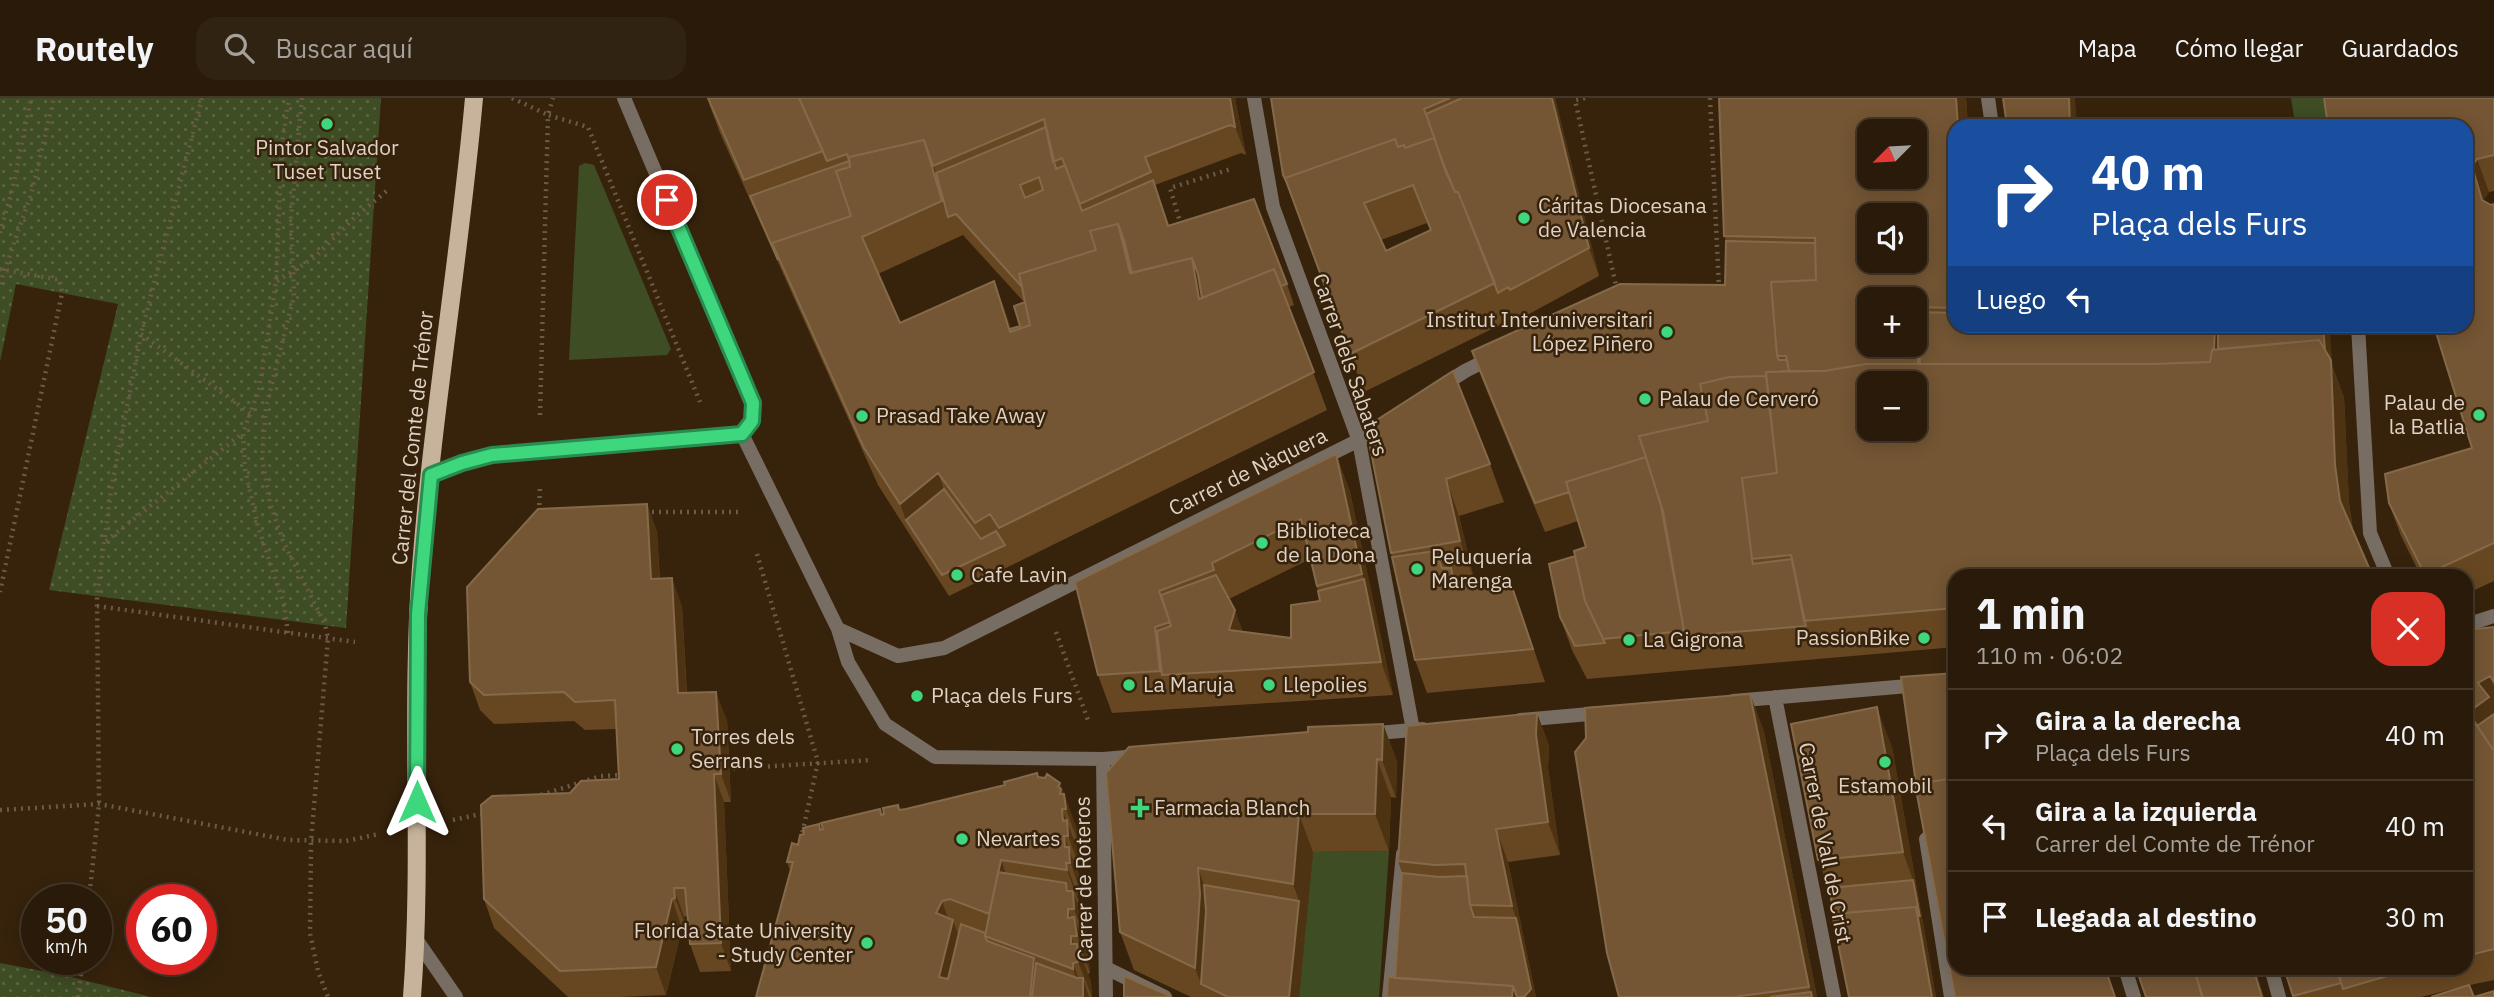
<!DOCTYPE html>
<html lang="es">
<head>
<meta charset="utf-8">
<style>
  body { margin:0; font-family:"IBM Plex Sans",sans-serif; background:#312312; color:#f1f3f6; height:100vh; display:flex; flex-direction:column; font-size:26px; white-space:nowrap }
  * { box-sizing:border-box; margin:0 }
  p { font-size:23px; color:#a5a19c }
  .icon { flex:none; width:38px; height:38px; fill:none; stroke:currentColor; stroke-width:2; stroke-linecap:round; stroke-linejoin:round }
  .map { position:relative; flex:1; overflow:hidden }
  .drawer { position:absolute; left:1948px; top:471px; width:525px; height:406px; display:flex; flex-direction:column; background:#291a09; border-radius:21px; box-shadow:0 4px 18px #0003,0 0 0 2px #45382a }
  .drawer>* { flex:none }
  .banner { position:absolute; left:1948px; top:21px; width:525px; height:214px; border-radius:21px; box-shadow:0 4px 18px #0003,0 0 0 2px #45382a; background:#1a4fa0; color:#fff; overflow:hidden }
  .needle { width:46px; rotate:246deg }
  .fabs { position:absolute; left:1857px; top:21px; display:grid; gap:14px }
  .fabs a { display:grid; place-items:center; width:70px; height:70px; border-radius:14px; background:#291a09; box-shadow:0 4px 18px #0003,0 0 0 2px #45382a; font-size:35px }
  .speed { position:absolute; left:21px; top:786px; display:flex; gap:14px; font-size:35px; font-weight:700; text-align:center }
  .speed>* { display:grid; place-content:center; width:91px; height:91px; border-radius:50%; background:#291a09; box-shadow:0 4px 18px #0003,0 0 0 2px #45382a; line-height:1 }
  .speed small { font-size:18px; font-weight:400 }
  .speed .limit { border:10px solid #d22; background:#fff; color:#111 }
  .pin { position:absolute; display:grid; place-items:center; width:60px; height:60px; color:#fff; margin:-30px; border:4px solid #fff; border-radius:50%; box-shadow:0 2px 7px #0007 }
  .me { position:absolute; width:77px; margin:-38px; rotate:0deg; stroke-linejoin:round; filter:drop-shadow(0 0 5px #0008) }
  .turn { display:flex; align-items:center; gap:24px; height:147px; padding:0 28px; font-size:32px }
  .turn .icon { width:91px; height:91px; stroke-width:2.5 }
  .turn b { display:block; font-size:49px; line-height:60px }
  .then { display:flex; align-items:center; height:66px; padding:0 28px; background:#0003; gap:14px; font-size:26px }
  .round { display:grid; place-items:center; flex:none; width:74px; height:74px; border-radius:21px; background:#312312 }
  .head { display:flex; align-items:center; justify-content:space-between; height:119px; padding:0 28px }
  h1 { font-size:42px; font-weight:800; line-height:52px }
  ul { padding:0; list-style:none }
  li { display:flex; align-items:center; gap:21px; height:91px; padding:0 28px; border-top:2px solid #45382a }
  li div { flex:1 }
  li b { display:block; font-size:26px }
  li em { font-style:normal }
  header { display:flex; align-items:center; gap:42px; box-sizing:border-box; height:98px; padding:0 35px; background:#291a09; border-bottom:2px solid #45382a }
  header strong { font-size:33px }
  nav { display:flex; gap:38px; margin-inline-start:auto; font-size:24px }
  .search { width:490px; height:63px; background:#312312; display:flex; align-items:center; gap:18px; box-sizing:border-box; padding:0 24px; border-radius:21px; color:#a5a19c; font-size:26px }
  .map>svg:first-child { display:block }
  .green { fill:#3e4d24 }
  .park { fill:url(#park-dots) }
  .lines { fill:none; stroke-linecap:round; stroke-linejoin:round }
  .path { stroke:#6c5a46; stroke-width:4.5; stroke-dasharray:2 5; stroke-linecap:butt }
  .pedestrian { stroke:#776d62; stroke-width:14 }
  .minor { stroke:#776d62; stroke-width:14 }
  .primary { stroke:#c7b39b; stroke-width:18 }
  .wall { fill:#674722; fill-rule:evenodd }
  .shaded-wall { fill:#4e3312 }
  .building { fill:#745634; stroke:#856a4a; stroke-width:2; fill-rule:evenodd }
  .route-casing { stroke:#288c51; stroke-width:18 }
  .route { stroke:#3ed77d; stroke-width:12 }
  .poi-dot { fill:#3ed77d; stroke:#37230c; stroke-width:2.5 }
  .labels { text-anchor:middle; stroke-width:5; stroke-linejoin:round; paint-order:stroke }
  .poi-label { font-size:21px; fill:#dfd2c5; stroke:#37230c; text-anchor:start }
  .street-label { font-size:21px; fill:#dfd2c5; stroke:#37230c }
</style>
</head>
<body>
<header>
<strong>Routely</strong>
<div class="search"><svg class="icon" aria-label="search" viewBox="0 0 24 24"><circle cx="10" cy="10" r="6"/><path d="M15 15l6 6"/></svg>Buscar aquí</div>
<nav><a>Mapa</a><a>Cómo llegar</a><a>Guardados</a></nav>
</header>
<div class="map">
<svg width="2494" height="899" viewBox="0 0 2494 899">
  <defs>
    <pattern id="park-dots" width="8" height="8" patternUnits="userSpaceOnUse" patternTransform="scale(1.75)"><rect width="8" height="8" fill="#3e4d24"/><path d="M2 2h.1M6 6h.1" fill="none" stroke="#596642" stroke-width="1.8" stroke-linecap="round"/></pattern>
  </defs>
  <rect width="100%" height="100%" fill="#37230c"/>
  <path class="green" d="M2291 0H2330L2335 28H2233L2295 25Z
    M585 65 594 67 671 251 667 257 569 262 579 68Z
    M1389 753 1379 899H1299L1313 754Z"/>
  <path class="park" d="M0 0H381L346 530 49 492 118 206 16 186 0 264Z
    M0 865 63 877 151 899H0Z"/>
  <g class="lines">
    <path class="path" d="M302 0 291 120 294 198 266 309 262 360 270 405 283 443 325 526 328 540 311 744 310 835 318 873 328 899
      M512 0 548 17 553 0
      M1585 0 1575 2 1617 192
      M1710 0 1719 190
      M1181 127 1170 90 1231 71
      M0 135 13 89 31 0
      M0 171 60 182 62 195 0 494
      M277 183 315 159 354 120 389 91
      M0 186 32 93 54 0
      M141 236 250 315
      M540 317 548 17 588 29 700 304
      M539 414 540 388
      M645 414H742
      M106 443 243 335
      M757 456 818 664 801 741
      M97 508 355 544
      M1056 534 1089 625
      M288 535 284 506 258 429 245 371 243 335 259 292 276 184 282 45 289 0
      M726 671 871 662
      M541 697 601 678 623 677
      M0 712 99 706 288 742 346 743 379 736
      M453 722 485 715
      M89 802 99 706 97 498 111 392 141 236 202 0
      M78 899 83 861"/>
    <path class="pedestrian" d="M1254 0 1273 109 1359 343 1413 632 1412 642
      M1988 0 1992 28
      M2358 228 2370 435 2388 478
      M1440 289 1465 273 1493 259
      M742 336 838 531 848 564 885 626 935 659 1103 661 1138 658
      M2466 527 2494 518
      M838 531 898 558 944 550 1365 339
      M1775 599 1834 899
      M1733 603 1955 584
      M1520 622 1601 615
      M1367 636 1423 631
      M1103 661 1106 899
      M1926 741 1951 899
      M1106 870 1165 899
      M2125 870 2134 899
      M2271 870 2279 899
      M1389 899 1403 756"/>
    <path class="minor" d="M431 377 462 365 492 357 742 336 752 323 753 305 624 0
      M416 841 456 899"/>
    <path class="primary" d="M412 899C423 756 410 612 421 469 433 312 460 157 474 0"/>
  </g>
  <path class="wall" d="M707 0H1235L1246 57 1241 55 1155 87 1169 127 1287 186 1294 207 1289 209 1327 312 949 498 878 387 720 35ZM963 137 1024 204 1020 228 1011 231 994 183 900 225 878 176Z
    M1271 0H1555L1599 178 1520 221 1519 217 1508 223 1364 294 1283 77ZM1427 125 1430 132 1386 153 1381 142Z
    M1719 0H1966L1968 28H1955V228L2332 267 2344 300 2349 405 2353 432 2372 478H1955V549L1587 581 1572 552 1560 519 1575 458 1586 449 1578 423 1545 434 1482 281 1472 253 1725 187 1726 143 1724 138Z
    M2494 0V93L2489 94 2484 101V103L2491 107 2494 106V483L2466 496V478H2421L2401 438 2389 405 2472 350 2466 28Z
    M1366 329 1490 366 1504 404 1459 418 1474 481 1456 484 1458 488 1521 513 1545 584 1427 595 1415 562 1391 455Z
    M1336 356 1350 394 1393 597 1112 615 1098 577 1075 484ZM1310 461 1318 493 1320 503 1291 540 1243 534 1229 501Z
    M647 406 657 434 660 481 682 508 687 595 727 622 731 704H724L731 873 700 874 690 846 687 818 684 819 686 829 682 830 666 897 619 899H568L494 830 484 801 570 695 619 681 616 631 585 632 574 623 494 626 480 612 470 584Z
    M2494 529V882L2470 887 2474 899H2494H2431L2465 888 2421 899H2293L2284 870H2466V532Z
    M1750 596 1764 634 1817 899H1619Z
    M1537 615 1549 648 1548 670 1560 757 1508 764 1536 899H1387L1395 880 1402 775 1398 763Z
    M1383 626 1397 664 1396 700 1391 699 1389 753 1313 754 1299 899H1191L1134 872 1120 834 1308 634Z
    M1892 649 1936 899H1849L1829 790 1818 762Z
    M1037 675 1038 679 1060 685 1076 729 1078 744H1075L1079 755 1080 771H1077L1081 782 1082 798H1078L1079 805 1077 804 1086 831 1088 848 1085 849 1088 857 1090 875 1088 876 1091 884 1092 899H756L790 772 787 764 798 747 821 732 1005 687Z"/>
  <path class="shaded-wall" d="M1230 0H1235L1246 57 1235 29Z
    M1552 0H1555L1599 178 1589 150Z
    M1956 0H1966L1968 28H1958Z
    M2069 0H2075L2077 28H2070Z
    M924 42 941 89 948 119 942 103Z
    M2477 61 2489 94 2484 101 2494 135 2482 102 2472 68Z
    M1118 126 1132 164 1137 192 1130 175Z
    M1192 160 1205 198 1199 201Z
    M994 183 1008 221 1020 261 1010 234Z
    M1916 209 1928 242 1918 271Z
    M2215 228H2224L2214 273Z
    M2323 228H2330L2332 267 2344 300 2349 405 2354 441 2340 403 2335 367Z
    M1336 356 1350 394 1376 514 1362 476Z
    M938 375 952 413 906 422 900 406Z
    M1446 381 1459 418 1474 481 1460 443Z
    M647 406 657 434 661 509 651 481Z
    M672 480 682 508 688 624 678 595Z
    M1364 481 1376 514 1393 597 1381 564Z
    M1235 512 1247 545 1229 532Z
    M2490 578 2494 588V643L2476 629 2470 613 2478 585Z
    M716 594 727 622 731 704 721 676Z
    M1750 596 1764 634 1817 899H1812L1809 889Z
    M1877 609 1892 649 1936 899H1932L1916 809 1913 782 1903 754Z
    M1537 615 1549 648 1548 670 1560 757 1548 724 1536 637Z
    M1383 626 1397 664 1396 700 1382 662Z
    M1377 661 1391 699 1389 753 1375 716Z
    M714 676 724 704 731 873 721 845Z
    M1060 685 1076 729 1078 744 1058 689Z
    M1062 711 1079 755 1080 771 1063 723Z
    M1299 716 1313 754 1299 899H1289L1299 803 1293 786Z
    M1496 731 1508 764 1536 899H1524L1516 820 1512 808Z
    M1064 738 1081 782 1082 798 1065 749Z
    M1001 762 1013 795 992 817Z
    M1066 765 1078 798 1079 805 1067 772Z
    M1198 770 1212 808 1201 886 1195 870Z
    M1066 785 1074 807 1073 793 1086 831 1088 848 1074 811 1067 793Z
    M674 790 684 819 686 829 675 800Z
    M672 801 682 830 666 897 656 869Z
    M942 803 951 829 953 822 965 855 954 899 939 879 936 815Z
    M1068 811 1076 834 1074 819 1088 857 1090 875 1077 838 1068 820Z
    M1071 838 1078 858 1077 846 1091 884 1092 899 1071 846Z
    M1034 860 1046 893 1045 899H1030Z
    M1073 865 1083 893V880L1089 899H1083L1073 871Z
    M2105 870H2106L2116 899H2115Z
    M2253 870H2255L2264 899H2262Z
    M1513 888 1517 899H1512Z"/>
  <path class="building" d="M708 0H799L823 53 744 82Z
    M799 0H1230L1235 29 1230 27 1145 59 1151 74 1080 106 1062 60 1053 64 1044 21 933 68 924 42 849 59V62L847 56 827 63Z
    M1271 0H1450L1424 11 1436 44 1434 40 1405 50 1404 47 1398 49 1395 41 1285 80 1287 85 1283 77Z
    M1462 0H1552L1589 150 1510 192 1508 189 1498 195 1458 94H1455L1445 72 1426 16Z
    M1719 0H1956L1958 28H1955V210L1916 209 1918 266H1866L1824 273H1789L1786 258H1777L1771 184 1816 182 1815 140 1724 138ZM1869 33H1914V79H1869ZM1869 117H1914V163H1869ZM1869 201H1914V247H1869Z
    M2003 0H2069L2070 28H2007Z
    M2324 0H2494V57L2477 61 2472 68 2482 102 2491 107 2494 106V445L2425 477 2389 405 2385 376 2472 350 2434 228H2466V28H2328Z
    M1046 29 1056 71 1065 67 1082 113 1153 82 1168 128 1254 101 1287 186 1281 188 1274 171 1202 200 1198 176 1192 160 1132 175 1124 142 1118 126 1090 133 1096 152 1019 176 1022 189 956 116 948 119 936 75ZM1039 79 1043 92 1025 100 1020 87Z
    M1434 40 1445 70 1455 94H1458L1495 185 1350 256 1285 80 1395 41 1398 49 1404 47 1405 50ZM1413 87 1431 132 1386 153 1364 105Z
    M924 42 942 103 862 139 900 225 994 183 1010 234 1030 227 1019 176 1096 152 1090 133 1118 126 1130 175 1192 160 1199 201 1274 171 1314 274 999 430 990 416 975 425 938 375 900 406 864 350 772 145 851 118 836 73 850 69 849 59Z
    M849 63 850 69 836 73 851 118 772 145 778 162 750 98Z
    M1726 143 1815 145 1816 182 1771 184 1777 258 1779 262H1787L1789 273 1766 274V278L1729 279 1700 286 1708 323 1639 338 1646 359 1566 384 1569 394 1535 405 1472 253 1620 186 1725 187Z
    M1025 204 1030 227 1011 234 1010 231 1020 228 1014 208Z
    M1918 214 1955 215V228H2215L2214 251 2212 252 2210 264 2153 266H1920Z
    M2218 228H2323L2325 252 2319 242 2218 251Z
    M2319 242 2331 262 2335 367 2340 403 2370 472 2310 478H1955V510L1804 523 1791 457 1752 461 1742 380 1777 375 1766 274 1824 273 1866 266H2153L2210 264 2212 252ZM1869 285H1914V331H1869Z
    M1453 273 1490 366 1446 381 1460 443 1391 455 1366 329Z
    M1766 278 1777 375 1742 380 1752 461 1753 466 1792 461 1806 528 1685 538 1663 413 1639 338 1708 323 1700 286 1729 279Z
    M1336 356 1362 476 1317 488 1301 421 1212 465 1214 472 1159 493 1170 524 1155 529 1160 573 1098 577 1075 484Z
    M1646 359 1661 408 1684 533 1603 541 1585 503 1574 453 1586 449 1566 384Z
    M944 391 981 441 996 433 1005 447 942 477 906 422Z
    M647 406 651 481 672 480 678 595 716 594 721 676H714L721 845 690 846 685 790H674L675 800 672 801 656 869 560 873 484 801 481 707 492 698 570 695 581 683 619 681 615 602 575 604 564 594 484 597 470 584 467 489 538 411Z
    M1435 453 1442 470H1451L1455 488 1509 480 1533 551 1415 562 1392 459Z
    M1575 458 1585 503 1605 545 1575 548 1560 519 1549 466Z
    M1216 477 1235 512 1229 532 1291 540V507L1320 503 1318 493 1364 481 1381 564 1162 577 1157 533 1171 528 1161 497Z
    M2494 529V584L2490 578 2478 585 2489 599 2470 613 2466 607V532Z
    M1955 575V680L1916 686 1901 579Z
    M1750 596 1809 889 1733 899H1619L1607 855 1575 654 1586 640 1585 610Z
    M1877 609 1903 754 1818 762 1791 626Z
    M2466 611 2494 653V851L2466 858Z
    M1537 615 1536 637 1548 724 1496 731 1512 808 1470 807 1465 766 1435 767 1398 763 1407 628Z
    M2494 616V653L2477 628Z
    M1383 626 1382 662 1377 661 1375 716H1299L1293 786 1198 770 1200 796 1195 870 1120 834 1106 675 1129 649 1308 634V629Z
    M1037 675 1038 679 1045 680 1047 676 1060 685 1058 689 1061 691 1060 696H1064L1066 711H1062L1063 723 1067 722 1068 738H1064L1065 749H1069L1070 765H1066L1067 772 1001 762 989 816 950 801 942 803 936 815 953 822 939 879 948 881 961 826 985 835V838L987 843 1034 860 1030 899H756L793 764H787L792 745 798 747 800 737 804 736 803 730 819 726 820 732 823 731 821 725 880 711 881 717 884 716 883 710 898 707 899 712 906 711 1005 687 1004 684Z
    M1955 680V870H2105L2115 899H1955L1915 686Z
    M998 774 1066 785 1067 793H1073L1074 811H1068V820L1074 819 1077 838H1071V846H1077L1078 864 1073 865V871L985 838Z
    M1402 775 1439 779 1467 778 1470 807 1474 819 1516 820 1531 891 1524 899H1517L1513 888 1395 880Z
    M1913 782 1920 819 1916 809 1834 816 1829 790Z
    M1204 787 1299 803 1289 899H1228L1201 886 1206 813Z
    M1916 809 1932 899H1849L1832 816Z
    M1036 865 1077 880H1083V899H1032Z
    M2136 870H2193L2203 899H2146Z
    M2194 870H2253L2262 899H2202Z
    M2284 870H2336L2341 885 2293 898Z
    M2337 870H2414L2343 891Z
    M1124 878 1172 899H1124Z
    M1388 879 1513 888 1512 899H1387Z
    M2469 887 2474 899H2431Z
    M2494 893V899H2474Z
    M1811 894 1812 899H1770Z"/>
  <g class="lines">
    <g class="route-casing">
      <path id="route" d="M417 704 418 516 431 377 462 365 492 357 742 336 752 323 753 305 667 102"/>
    </g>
    <use href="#route" class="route"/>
  </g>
  <g class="poi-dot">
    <circle cx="327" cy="26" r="7"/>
    <circle cx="1524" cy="120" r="7"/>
    <circle cx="1667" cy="234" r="7"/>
    <circle cx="1645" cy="301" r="7"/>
    <circle cx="2479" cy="317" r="7"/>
    <circle cx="862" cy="318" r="7"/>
    <circle cx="1262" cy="445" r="7"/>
    <circle cx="1417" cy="471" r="7"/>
    <circle cx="957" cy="477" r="7"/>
    <circle cx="1924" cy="540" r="7"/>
    <circle cx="1629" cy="542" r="7"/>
    <circle cx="1129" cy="587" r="7"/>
    <circle cx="1269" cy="587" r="7"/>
    <circle cx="917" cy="598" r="7"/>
    <circle cx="677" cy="651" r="7"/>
    <circle cx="1885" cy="664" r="7"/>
    <path d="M1136.5 699.5h7v7h7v7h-7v7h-7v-7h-7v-7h7z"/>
    <circle cx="962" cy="741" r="7"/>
    <circle cx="867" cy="845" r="7"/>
  </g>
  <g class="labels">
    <g class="poi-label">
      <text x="327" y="57" text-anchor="middle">Pintor Salvador<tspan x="327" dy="24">Tuset Tuset</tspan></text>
      <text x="1538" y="115">Cáritas Diocesana<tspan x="1538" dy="24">de Valencia</tspan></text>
      <text x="1653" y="229" text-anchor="end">Institut Interuniversitari<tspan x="1653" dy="24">López Piñero</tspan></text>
      <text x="1659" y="308">Palau de Cerveró</text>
      <text x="2465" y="312" text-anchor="end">Palau de<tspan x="2465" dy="24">la Batlia</tspan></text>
      <text x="876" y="325">Prasad Take Away</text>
      <text x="1276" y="440">Biblioteca<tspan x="1276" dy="24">de la Dona</tspan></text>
      <text x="1431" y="466">Peluquería<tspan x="1431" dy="24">Marenga</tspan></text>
      <text x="971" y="484">Cafe Lavin</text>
      <text x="1910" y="547" text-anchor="end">PassionBike</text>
      <text x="1643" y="549">La Gigrona</text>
      <text x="1143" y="594">La Maruja</text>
      <text x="1283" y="594">Llepolies</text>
      <text x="931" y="605">Plaça dels Furs</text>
      <text x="691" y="646">Torres dels<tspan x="691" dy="24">Serrans</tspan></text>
      <text x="1885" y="695" text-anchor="middle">Estamobil</text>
      <text x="1154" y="717">Farmacia Blanch</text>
      <text x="976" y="748">Nevartes</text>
      <text x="853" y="840" text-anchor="end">Florida State University<tspan x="853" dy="24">- Study Center</tspan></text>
    </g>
    <g class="street-label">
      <text transform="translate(1350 267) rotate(71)" y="7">Carrer dels Sabaters</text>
      <text transform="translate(413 340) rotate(-84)" y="7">Carrer del Comte de Trénor</text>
      <text transform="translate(1248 374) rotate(-26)" y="7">Carrer de Nàquera</text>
      <text transform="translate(1825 745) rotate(79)" y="7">Carrer de Vall de Crist</text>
      <text transform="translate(1084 781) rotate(-91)" y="7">Carrer de Roteros</text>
    </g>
  </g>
</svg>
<div class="fabs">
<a><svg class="needle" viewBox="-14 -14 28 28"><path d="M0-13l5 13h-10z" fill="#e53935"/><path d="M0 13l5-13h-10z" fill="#a5a19c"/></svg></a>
<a><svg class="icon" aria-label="sound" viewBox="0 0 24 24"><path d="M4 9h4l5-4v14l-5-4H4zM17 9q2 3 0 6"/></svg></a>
<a>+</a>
<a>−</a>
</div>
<div class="speed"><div>50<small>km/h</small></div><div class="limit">60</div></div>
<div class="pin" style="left:667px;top:102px;background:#d93025"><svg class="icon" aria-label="arrive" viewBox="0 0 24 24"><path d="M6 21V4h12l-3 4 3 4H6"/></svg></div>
<svg class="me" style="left:417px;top:704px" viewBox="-20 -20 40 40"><path d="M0-17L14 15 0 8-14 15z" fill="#3ed77d" stroke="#fff" stroke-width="4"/></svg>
<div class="banner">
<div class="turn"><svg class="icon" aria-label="right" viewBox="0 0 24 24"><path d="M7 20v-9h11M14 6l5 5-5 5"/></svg><div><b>40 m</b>Plaça dels Furs</div></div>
<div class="then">Luego<svg class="icon" aria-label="left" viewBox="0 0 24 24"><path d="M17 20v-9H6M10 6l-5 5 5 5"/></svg></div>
</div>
<section class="drawer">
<div class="head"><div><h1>1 min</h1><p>110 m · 06:02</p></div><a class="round" style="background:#d93025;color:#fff"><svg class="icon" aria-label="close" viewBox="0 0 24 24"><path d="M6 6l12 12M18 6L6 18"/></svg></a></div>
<ul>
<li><svg class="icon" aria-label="right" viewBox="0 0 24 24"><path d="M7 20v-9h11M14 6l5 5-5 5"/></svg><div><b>Gira a la derecha</b><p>Plaça dels Furs</p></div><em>40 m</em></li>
<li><svg class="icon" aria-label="left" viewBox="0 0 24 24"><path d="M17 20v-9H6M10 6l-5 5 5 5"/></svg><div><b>Gira a la izquierda</b><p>Carrer del Comte de Trénor</p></div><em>40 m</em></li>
<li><svg class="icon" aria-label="arrive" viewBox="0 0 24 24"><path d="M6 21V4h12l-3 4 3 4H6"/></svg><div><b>Llegada al destino</b></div><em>30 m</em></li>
</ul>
</section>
</div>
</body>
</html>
